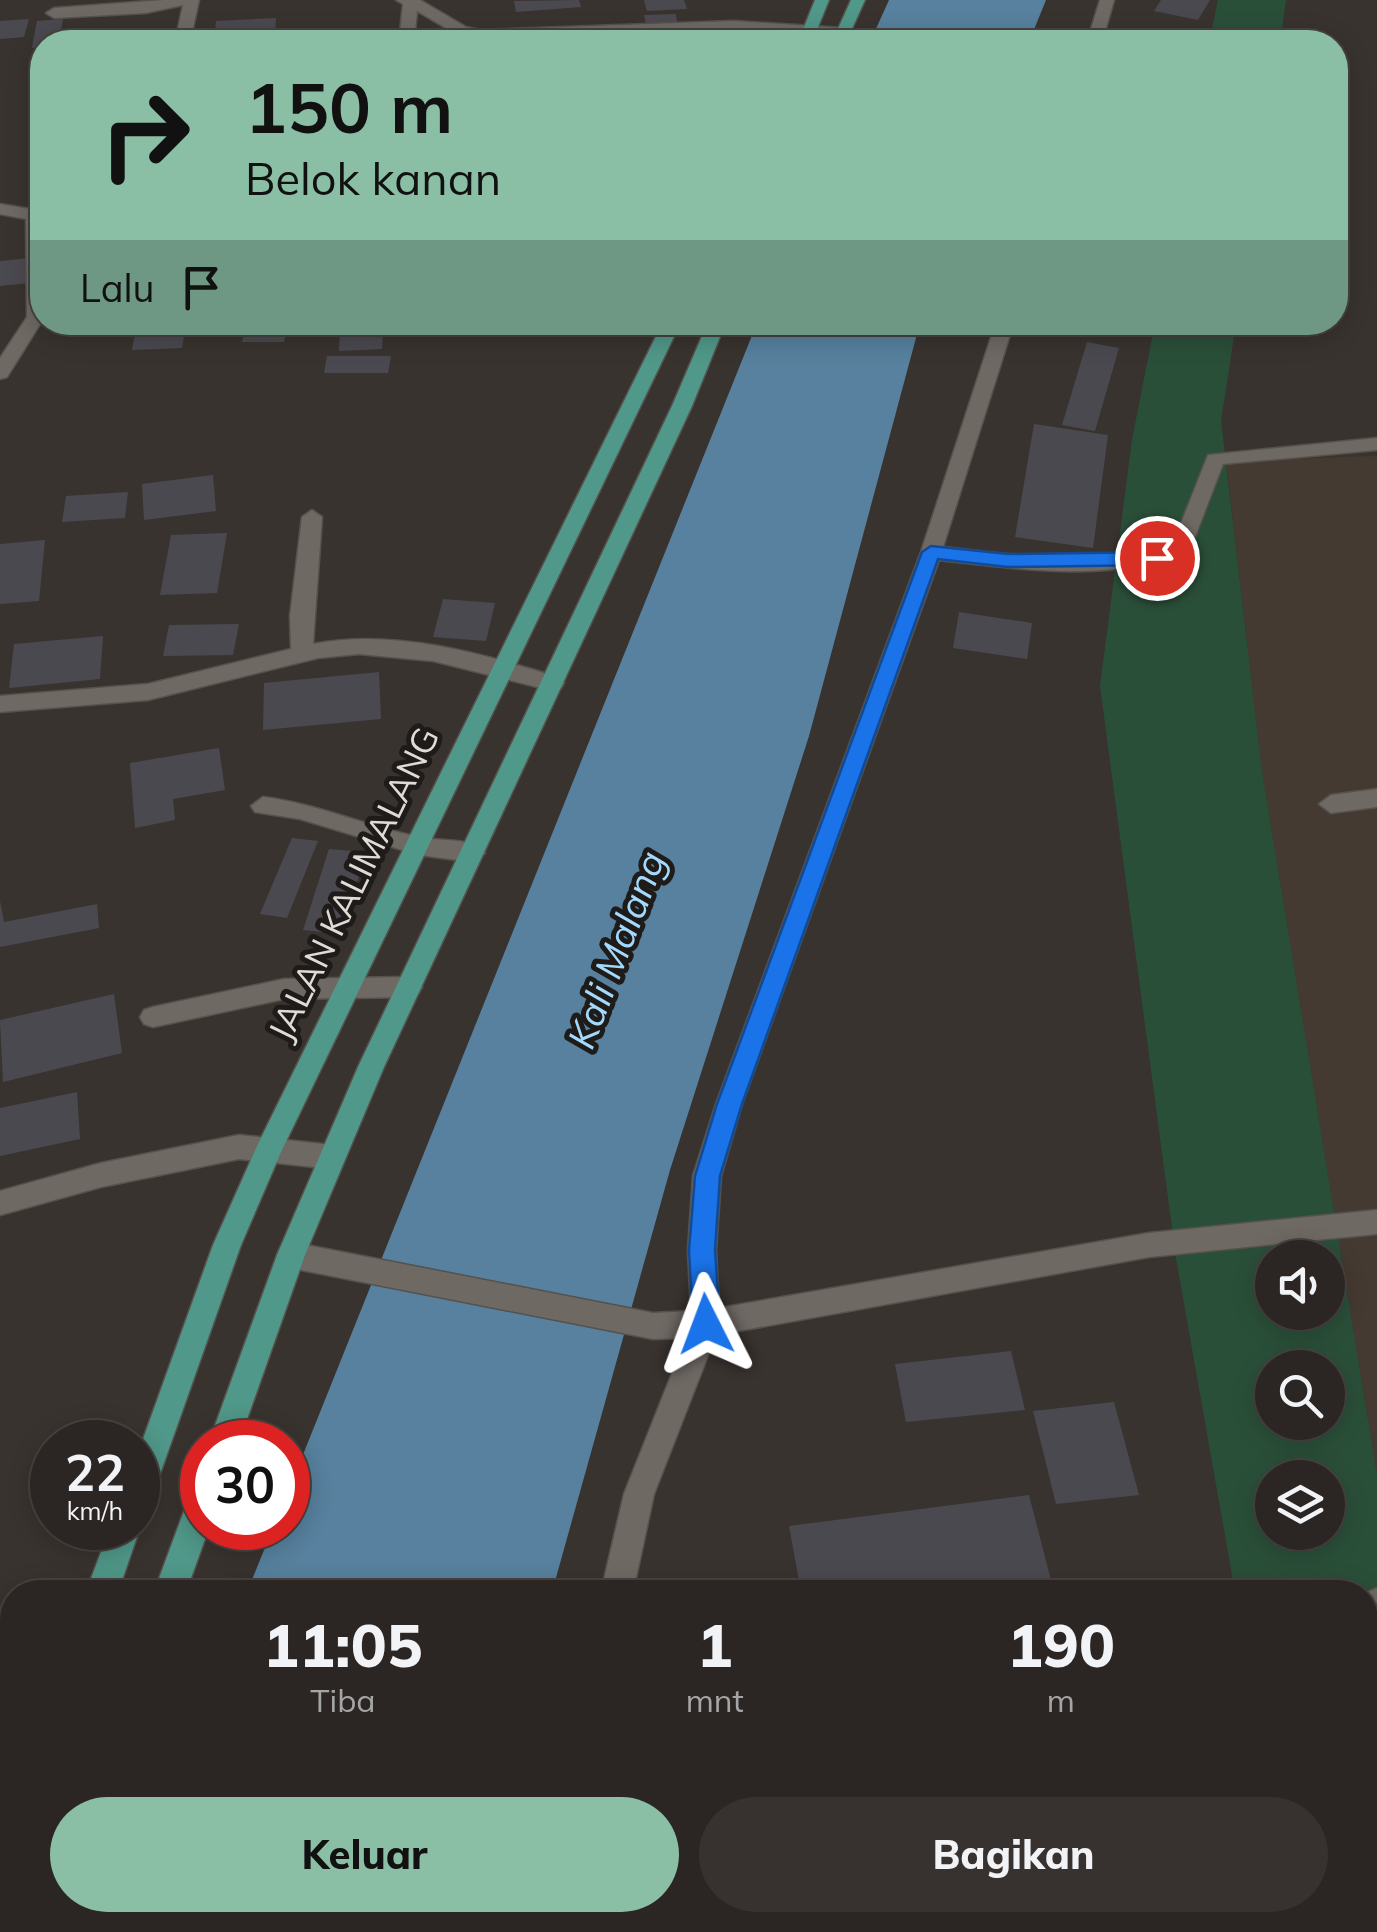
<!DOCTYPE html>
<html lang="id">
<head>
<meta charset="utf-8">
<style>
  body { margin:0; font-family:Mulish,sans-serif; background:#373230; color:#f1f3f6; height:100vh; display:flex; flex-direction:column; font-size:38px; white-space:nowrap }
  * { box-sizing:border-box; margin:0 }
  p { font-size:32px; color:#a6a5a6 }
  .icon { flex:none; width:55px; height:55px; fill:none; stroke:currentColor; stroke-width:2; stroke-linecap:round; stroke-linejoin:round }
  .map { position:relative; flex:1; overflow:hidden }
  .sheet { position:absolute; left:0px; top:1580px; width:1378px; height:352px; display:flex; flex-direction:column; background:#2b2623; border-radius:40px 40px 0 0; box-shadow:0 5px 25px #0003,0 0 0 2px #474341 }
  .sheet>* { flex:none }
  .banner { position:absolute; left:30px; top:30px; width:1318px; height:305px; border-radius:40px; box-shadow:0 5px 25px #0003,0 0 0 2px #474341; background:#8abfa5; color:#111; overflow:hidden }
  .buttons { position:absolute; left:1255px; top:1240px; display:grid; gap:20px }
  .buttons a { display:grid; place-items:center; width:90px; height:90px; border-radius:50%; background:#2b2623; box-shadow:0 5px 25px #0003,0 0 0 2px #474341; font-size:50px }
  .speed { position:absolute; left:30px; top:1420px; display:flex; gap:20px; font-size:50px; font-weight:700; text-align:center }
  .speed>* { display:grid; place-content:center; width:130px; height:130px; border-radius:50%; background:#2b2623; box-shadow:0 5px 25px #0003,0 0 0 2px #474341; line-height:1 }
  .speed small { font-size:25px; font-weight:400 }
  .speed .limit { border:15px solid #d22; background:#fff; color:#111 }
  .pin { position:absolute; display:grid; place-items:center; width:85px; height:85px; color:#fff; margin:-42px; border:5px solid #fff; border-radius:50%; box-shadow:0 2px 10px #0007 }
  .me { position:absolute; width:110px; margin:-55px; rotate:357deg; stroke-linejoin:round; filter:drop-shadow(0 0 8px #0008) }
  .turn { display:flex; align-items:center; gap:35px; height:210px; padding:0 50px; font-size:45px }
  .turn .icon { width:130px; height:130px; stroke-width:2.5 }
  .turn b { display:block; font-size:70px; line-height:85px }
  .then { display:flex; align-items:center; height:95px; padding:0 50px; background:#0003; gap:20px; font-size:38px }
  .eta { display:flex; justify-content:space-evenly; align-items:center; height:170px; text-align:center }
  .eta b { font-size:60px; font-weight:800; line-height:70px }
  .cta { display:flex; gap:20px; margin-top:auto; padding:20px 50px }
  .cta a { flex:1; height:115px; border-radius:60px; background:#8abfa5; color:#111; font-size:40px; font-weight:800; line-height:115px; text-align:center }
  .cta a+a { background:#373230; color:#f1f3f6 }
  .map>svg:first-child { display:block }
  .built { fill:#453a31 }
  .green { fill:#2a4f39; fill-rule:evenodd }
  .water { fill:#57819e }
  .building { fill:#4b4950 }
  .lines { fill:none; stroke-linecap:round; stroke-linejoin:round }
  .minor-casing { stroke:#55514d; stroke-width:3 }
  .major-casing { stroke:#55514d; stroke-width:3 }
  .minor { fill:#6f6964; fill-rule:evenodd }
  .major { fill:#509889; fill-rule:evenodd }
  .route { fill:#1a73e8; stroke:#114b97; stroke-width:2.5 }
  .labels { text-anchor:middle; stroke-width:10; stroke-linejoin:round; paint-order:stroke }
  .street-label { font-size:35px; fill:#dfdbd8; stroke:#1e1b19 }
  .water-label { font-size:38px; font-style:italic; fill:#a4d9fe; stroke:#1e1b19 }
</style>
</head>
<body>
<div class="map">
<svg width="1377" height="1932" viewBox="0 0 1377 1932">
  <rect width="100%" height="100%" fill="#39332f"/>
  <path class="built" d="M1377 456V1475L1262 771 1226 461Z"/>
  <path class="green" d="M1218 0H1286L1280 42H1209Z
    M1155 323H1236L1221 421 1262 771 1377 1475V1932H1295L1293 1920H1365V1592H1235L1176 1258 1100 686 1132 440ZM1272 1258H1328V1312H1272ZM1272 1368H1328V1422H1272ZM1272 1478H1328V1532H1272Z"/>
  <path class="water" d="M889 0H1046L1029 42H870Z
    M757 323H920L809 736 670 1170 552 1592H247L273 1528H288V1492Z
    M147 1920H479V1932H144Z"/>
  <path class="building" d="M579 0 581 7 516 12 514 1Z
    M644 0H684L687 9 647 11Z
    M1161 0H1210L1198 20 1154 11Z
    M676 14 677 24 646 25 644 15Z
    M276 18 275 38 214 41 216 21Z
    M29 19 24 37 0 39V21Z
    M63 19 59 42H42V47L32 48 37 21Z
    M30 258 29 283 0 286V261Z
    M246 324H288L284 342H242Z
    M186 325 182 348 132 350 136 327Z
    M383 331 382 349 339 351 340 333Z
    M1087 342 1119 348 1095 431 1062 425Z
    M327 356H391L388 373H324Z
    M1034 424 1108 435 1093 548 1015 537Z
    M213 475 216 511 144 520 142 484Z
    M128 492 125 518 62 522 66 496Z
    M227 533 217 593 160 595 171 535Z
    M45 540 39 601 0 604V544Z
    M443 599 495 603 486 641 433 637Z
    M959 612 1032 623 1027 659 953 648Z
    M239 624 233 655 163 656 169 625Z
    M103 636 100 679 9 688 14 644Z
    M379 672 381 719 263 730 264 683Z
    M219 748 225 790 173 799 175 820 135 828 130 763Z
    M292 838 318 841 287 918 260 914Z
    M329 849 366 852 342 934 303 930Z
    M0 901 4 922 97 904 99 928 0 947Z
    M114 994 122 1053 3 1082 0 1020Z
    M77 1092 80 1139 0 1156V1108Z
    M1011 1351 1025 1410 906 1422 895 1364Z
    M1114 1402 1139 1495 1056 1504 1033 1411Z
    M1029 1495 1054 1592H801L789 1526Z"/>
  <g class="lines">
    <g class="minor-casing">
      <path id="minor" d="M164 0H199L190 42H175L183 5 146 13 54 18 46 13 54 8Z
        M396 0H420L466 27 480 30 734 21 843 28 851 33 843 38 734 31 480 40 456 34 417 11 414 42H399L403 4Z
        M1100 0H1114L1102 42H1087Z
        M0 204 42 211V321L7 377 0 379V358L27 317 26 219 0 214Z
        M996 322H1014L943 547C1017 555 1104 571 1174 541L1208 455 1377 438V450L1223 464 1190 550C1111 584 1022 569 939 560L742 1104 721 1176 716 1250 719 1308 1149 1233 1377 1210V1234L1149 1257 716 1335 654 1494 633 1592H601L624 1494 686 1338 653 1339 291 1268 281 1264 277 1255 281 1246 291 1242 653 1313 691 1311 688 1250 693 1176 716 1104 921 552Z
        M312 510 322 517 313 644C395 628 482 654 561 678L564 683 561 688 553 691 433 661 359 654 318 658 148 700 0 712V696L148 684 291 649 290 616 302 517Z
        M1377 789V807L1331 813 1319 804 1331 795Z
        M263 797C322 804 375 831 433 839 449 841 476 839 485 853L473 862 419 855 300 819 255 812 251 806Z
        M409 977 418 980 422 987 418 994 409 997 284 999 153 1027 144 1024 140 1017 144 1010 153 1007 284 979Z
        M239 1135 332 1145 342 1149 345 1157 342 1165 332 1169 239 1159 101 1187 0 1215V1191L101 1163Z
        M1377 1588V1620L1365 1625V1593Z
        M528 1920H562L563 1932H527Z"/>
    </g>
    <g class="major-casing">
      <path id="major" d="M815 0H829L812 42H798Z
        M851 0H865L846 42H832Z
        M663 322H681L281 1152 241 1245 153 1494 149 1504 138 1509V1453L213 1245 258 1144Z
        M708 322H726L692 406 384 1067 305 1255 239 1442H209L277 1255 358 1067 672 406Z
        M202 1488V1528H209L186 1592H154L191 1492Z
        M138 1521 140 1528 118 1592H86L110 1528H138Z
        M12 1837V1912L0 1917V1842Z
        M60 1920H94L92 1932H56Z"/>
    </g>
    <use href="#minor" class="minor"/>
    <use href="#major" class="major"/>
  </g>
  <path class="route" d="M931 546 1008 554 1157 552 1166 558 1157 565 1008 567 938 559 742 1104 720 1176 715 1250 720 1324 716 1332 706 1336 697 1332 693 1324 689 1250 695 1176 717 1104 922 552Z"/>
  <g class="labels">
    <g class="street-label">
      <text transform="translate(354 884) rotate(-64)" y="12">JALAN KALIMALANG</text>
    </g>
    <g class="water-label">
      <text transform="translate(617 950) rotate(-69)" y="13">Kali Malang</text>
    </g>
  </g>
</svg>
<div class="buttons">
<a><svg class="icon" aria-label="sound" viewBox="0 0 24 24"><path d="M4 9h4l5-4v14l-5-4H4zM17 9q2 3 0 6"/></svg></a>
<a><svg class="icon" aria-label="search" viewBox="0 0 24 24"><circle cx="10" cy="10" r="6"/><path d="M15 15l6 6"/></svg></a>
<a><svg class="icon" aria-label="layers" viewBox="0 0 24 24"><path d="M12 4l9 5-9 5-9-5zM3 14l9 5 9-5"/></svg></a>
</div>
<div class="speed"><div>22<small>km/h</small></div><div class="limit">30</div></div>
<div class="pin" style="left:1157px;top:558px;background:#d93025"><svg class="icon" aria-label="arrive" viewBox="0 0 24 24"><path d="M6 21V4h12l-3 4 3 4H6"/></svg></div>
<svg class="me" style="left:706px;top:1324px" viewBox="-20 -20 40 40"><path d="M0-17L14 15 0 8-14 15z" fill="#1a73e8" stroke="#fff" stroke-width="4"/></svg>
<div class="banner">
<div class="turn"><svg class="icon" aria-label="right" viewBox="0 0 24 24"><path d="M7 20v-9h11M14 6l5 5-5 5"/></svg><div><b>150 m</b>Belok kanan</div></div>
<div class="then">Lalu<svg class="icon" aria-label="arrive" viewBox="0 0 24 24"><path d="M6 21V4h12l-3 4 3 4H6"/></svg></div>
</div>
<section class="sheet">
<div class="eta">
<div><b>11:05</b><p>Tiba</p></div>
<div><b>1</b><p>mnt</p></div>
<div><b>190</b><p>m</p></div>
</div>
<div class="cta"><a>Keluar</a><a>Bagikan</a></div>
</section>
</div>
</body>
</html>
